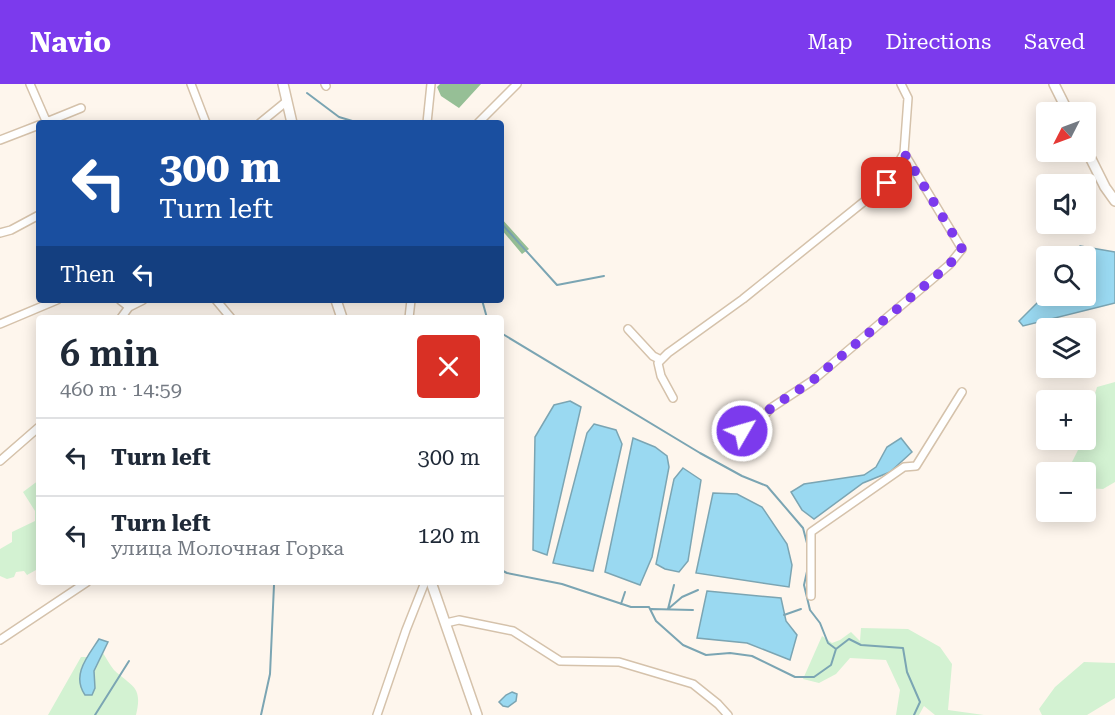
<!DOCTYPE html>
<html lang="en">
<head>
<meta charset="utf-8">
<style>
  body { margin:0; font-family:"Roboto Serif",serif; background:#f2f2f3; color:#1f2937; height:100vh; display:flex; flex-direction:column; font-size:22px; white-space:nowrap }
  * { box-sizing:border-box; margin:0 }
  p { font-size:20px; color:#747a83 }
  .icon { flex:none; width:33px; height:33px; fill:none; stroke:currentColor; stroke-width:2; stroke-linecap:round; stroke-linejoin:round }
  .map { position:relative; flex:1; overflow:hidden }
  .drawer { position:absolute; left:36px; top:231px; width:468px; height:270px; display:flex; flex-direction:column; background:#fff; border-radius:6px; box-shadow:0 3px 15px #0003 }
  .drawer>* { flex:none }
  .banner { position:absolute; left:36px; top:36px; width:468px; height:183px; border-radius:6px; box-shadow:0 3px 15px #0003; background:#1a4fa0; color:#fff; overflow:hidden }
  .needle { width:39px; rotate:228deg }
  .tools { position:absolute; left:1036px; top:18px; display:grid; gap:12px }
  .tools a { display:grid; place-items:center; width:60px; height:60px; border-radius:6px; background:#fff; box-shadow:0 3px 15px #0003; font-size:30px }
  .pin { position:absolute; display:grid; place-items:center; width:51px; height:51px; color:#fff; margin:-26px; border-radius:12px; box-shadow:0 3px 9px #0006 }
  .me { position:absolute; width:66px; margin:-33px; rotate:52deg; stroke-linejoin:round; filter:drop-shadow(0 0 4px #0008) }
  .turn { display:flex; align-items:center; gap:21px; height:126px; padding:0 24px; font-size:27px }
  .turn .icon { width:78px; height:78px; stroke-width:2.5 }
  .turn b { display:block; font-size:42px; line-height:51px }
  .then { display:flex; align-items:center; height:57px; padding:0 24px; background:#0003; gap:12px; font-size:22px }
  .round { display:grid; place-items:center; flex:none; width:63px; height:63px; border-radius:6px; background:#f2f2f3 }
  .head { display:flex; align-items:center; justify-content:space-between; height:102px; padding:0 24px }
  h1 { font-size:36px; font-weight:600; line-height:45px }
  ul { padding:0; list-style:none }
  li { display:flex; align-items:center; gap:18px; height:78px; padding:0 24px; border-top:2px solid #e0e1e3 }
  li div { flex:1 }
  li b { display:block; font-size:22px }
  li em { font-style:normal }
  header { display:flex; align-items:center; gap:36px; box-sizing:border-box; height:84px; padding:0 30px; background:#7c3aed; color:#fff }
  header strong { font-size:28px }
  nav { display:flex; gap:33px; margin-inline-start:auto; font-size:21px }
  .map>svg:first-child { display:block }
  .green { fill:#d3f2d2 }
  .forest { fill:#96bf96 }
  .water { fill:#9ad9f1; stroke:#7ba5b3; stroke-width:1.5 }
  .lines { fill:none; stroke-linecap:round; stroke-linejoin:round }
  .stream { stroke:#7ba5b3; stroke-width:2 }
  .minor-casing { stroke:#d5c2ab; stroke-width:10 }
  .major-casing { stroke:#d5c2ab; stroke-width:12 }
  .minor { stroke:#fff; stroke-width:7 }
  .major { stroke:#fff; stroke-width:9 }
  .route { stroke:#7c3aed; stroke-width:10; stroke-dasharray:0 18 }
</style>
</head>
<body>
<header>
<strong>Navio</strong>
<nav><a>Map</a><a>Directions</a><a>Saved</a></nav>
</header>
<div class="map">
<svg width="1115" height="631" viewBox="0 0 1115 631">
  <rect width="100%" height="100%" fill="#fef6ed"/>
  <path class="green" d="M1115 298V398L1103 405 1086 404V388H1067L1078 366 1082 356H1086V340L1097 303Z
    M39 396V470L36 486 27 491 24 487 16 488 14 493 7 495 0 492V465L12 458V448L35 437V427L23 408Z
    M861 544 908 545 940 563 952 580 948 626 984 631H935L924 622 919 631H896L900 606 886 576 850 574 836 590 819 599 803 595 822 552 832 559 840 556 851 548 860 557Z
    M103 569C106 574 110 581 114 586 132 603 143 602 136 631H48L81 573H88L81 584 95 604 94 588Z
    M1084 578 1115 579V614L1087 631H1042L1039 625 1055 603Z"/>
  <path class="forest" d="M440 0H481L459 24 441 12 437 3Z
    M501 134 529 165 522 170 501 145Z"/>
  <path class="water" d="M1080 162 1115 168V219L1023 242 1019 237 1047 209V212H1086V172H1075Z
    M570 317 581 323 547 471 533 466 535 353 554 321Z
    M594 340 616 346 622 360 593 487 553 479 587 349Z
    M633 354 655 363 667 372 669 383 652 473 640 501 605 488Z
    M901 354 912 368 890 388 863 399 814 435 802 426 791 408 804 400 864 391 876 383 887 363Z
    M683 384 701 396 688 477 679 488 665 485 656 480 674 395Z
    M713 409 737 410 762 423 787 460 792 481 789 503 696 489Z
    M707 507 781 514 786 537 797 551 790 576 747 559 697 554Z
    M99 555 108 558 94 587 95 604 92 611H85C71 591 88 572 99 555Z
    M512 608 517 610 516 617 508 623 503 622 499 618 506 611Z"/>
  <g class="lines">
    <path class="stream" d="M307 9 339 33 359 39
      M501 139 557 201 604 192
      M482 216 487 234
      M501 249 700 369 742 392 767 402 803 444 808 463
      M808 483 804 501 810 526 820 539 828 559 836 565
      M501 486 507 489 562 500 631 523H649L656 537 683 561 706 571 730 569 752 572 795 593H814L831 581 836 565 849 555 861 561 903 564 907 588 920 618 914 631
      M621 520 625 508
      M651 525 693 526
      M668 525 682 513 698 506
      M668 525 674 501
      M784 531 801 525
      M95 631 129 577
      M261 631 270 590 274 501 276 498"/>
    <g class="minor-casing">
      <path id="minor" d="M30 0 47 39
        M191 0 206 39
        M325 0 326 2
        M44 39 81 24
        M260 39 287 17
        M427 39 431 0
        M478 39 517 0
        M0 56 39 41
        M0 149 11 146 39 131
        M120 216 129 223
        M216 216 231 234
        M129 223 143 216
        M121 234 129 223
        M409 234 411 216
        M0 240 57 216
        M628 245 653 272 661 276
        M673 314 661 292 658 279 668 269 743 215 887 99 904 69
        M720 344 732 348 742 347 754 342 771 324 812 297 949 181 962 165 904 69 908 14 901 0
        M0 377 39 343
        M811 512V448L904 383 916 382 962 308
        M446 539 459 536 513 547 560 577 619 578 693 600 718 620 728 631
        M0 556 87 498
        M377 631 406 546 425 498"/>
    </g>
    <g class="major-casing">
      <path id="major" d="M283 0 292 39
        M1054 0 1068 28
        M1086 65 1105 103 1115 117
        M336 216 342 234
        M431 498 477 631"/>
    </g>
    <use href="#minor" class="minor"/>
    <use href="#major" class="major"/>
  </g>
  <g class="lines">
    <path class="route" d="M742 347 754 342 771 324 812 297 949 181 962 165 904 69 887 99"/>
  </g>
</svg>
<div class="tools">
<a><svg class="needle" viewBox="-14 -14 28 28"><path d="M0-13l5 13h-10z" fill="#e53935"/><path d="M0 13l5-13h-10z" fill="#747a83"/></svg></a>
<a><svg class="icon" aria-label="sound" viewBox="0 0 24 24"><path d="M4 9h4l5-4v14l-5-4H4zM17 9q2 3 0 6"/></svg></a>
<a><svg class="icon" aria-label="search" viewBox="0 0 24 24"><circle cx="10" cy="10" r="6"/><path d="M15 15l6 6"/></svg></a>
<a><svg class="icon" aria-label="layers" viewBox="0 0 24 24"><path d="M12 4l9 5-9 5-9-5zM3 14l9 5 9-5"/></svg></a>
<a>+</a>
<a>−</a>
</div>
<div class="pin" style="left:887px;top:99px;background:#d93025"><svg class="icon" aria-label="arrive" viewBox="0 0 24 24"><path d="M6 21V4h12l-3 4 3 4H6"/></svg></div>
<svg class="me" style="left:742px;top:347px" viewBox="-20 -20 40 40"><circle r="17" fill="#7c3aed" stroke="#fff" stroke-width="3"/><path d="M0-11L8 9 0 5-8 9z" fill="#fff"/></svg>
<div class="banner">
<div class="turn"><svg class="icon" aria-label="left" viewBox="0 0 24 24"><path d="M17 20v-9H6M10 6l-5 5 5 5"/></svg><div><b>300 m</b>Turn left</div></div>
<div class="then">Then<svg class="icon" aria-label="left" viewBox="0 0 24 24"><path d="M17 20v-9H6M10 6l-5 5 5 5"/></svg></div>
</div>
<section class="drawer">
<div class="head"><div><h1>6 min</h1><p>460 m · 14:59</p></div><a class="round" style="background:#d93025;color:#fff"><svg class="icon" aria-label="close" viewBox="0 0 24 24"><path d="M6 6l12 12M18 6L6 18"/></svg></a></div>
<ul>
<li><svg class="icon" aria-label="left" viewBox="0 0 24 24"><path d="M17 20v-9H6M10 6l-5 5 5 5"/></svg><div><b>Turn left</b></div><em>300 m</em></li>
<li><svg class="icon" aria-label="left" viewBox="0 0 24 24"><path d="M17 20v-9H6M10 6l-5 5 5 5"/></svg><div><b>Turn left</b><p>улица Молочная Горка</p></div><em>120 m</em></li>
</ul>
</section>
</div>
</body>
</html>
